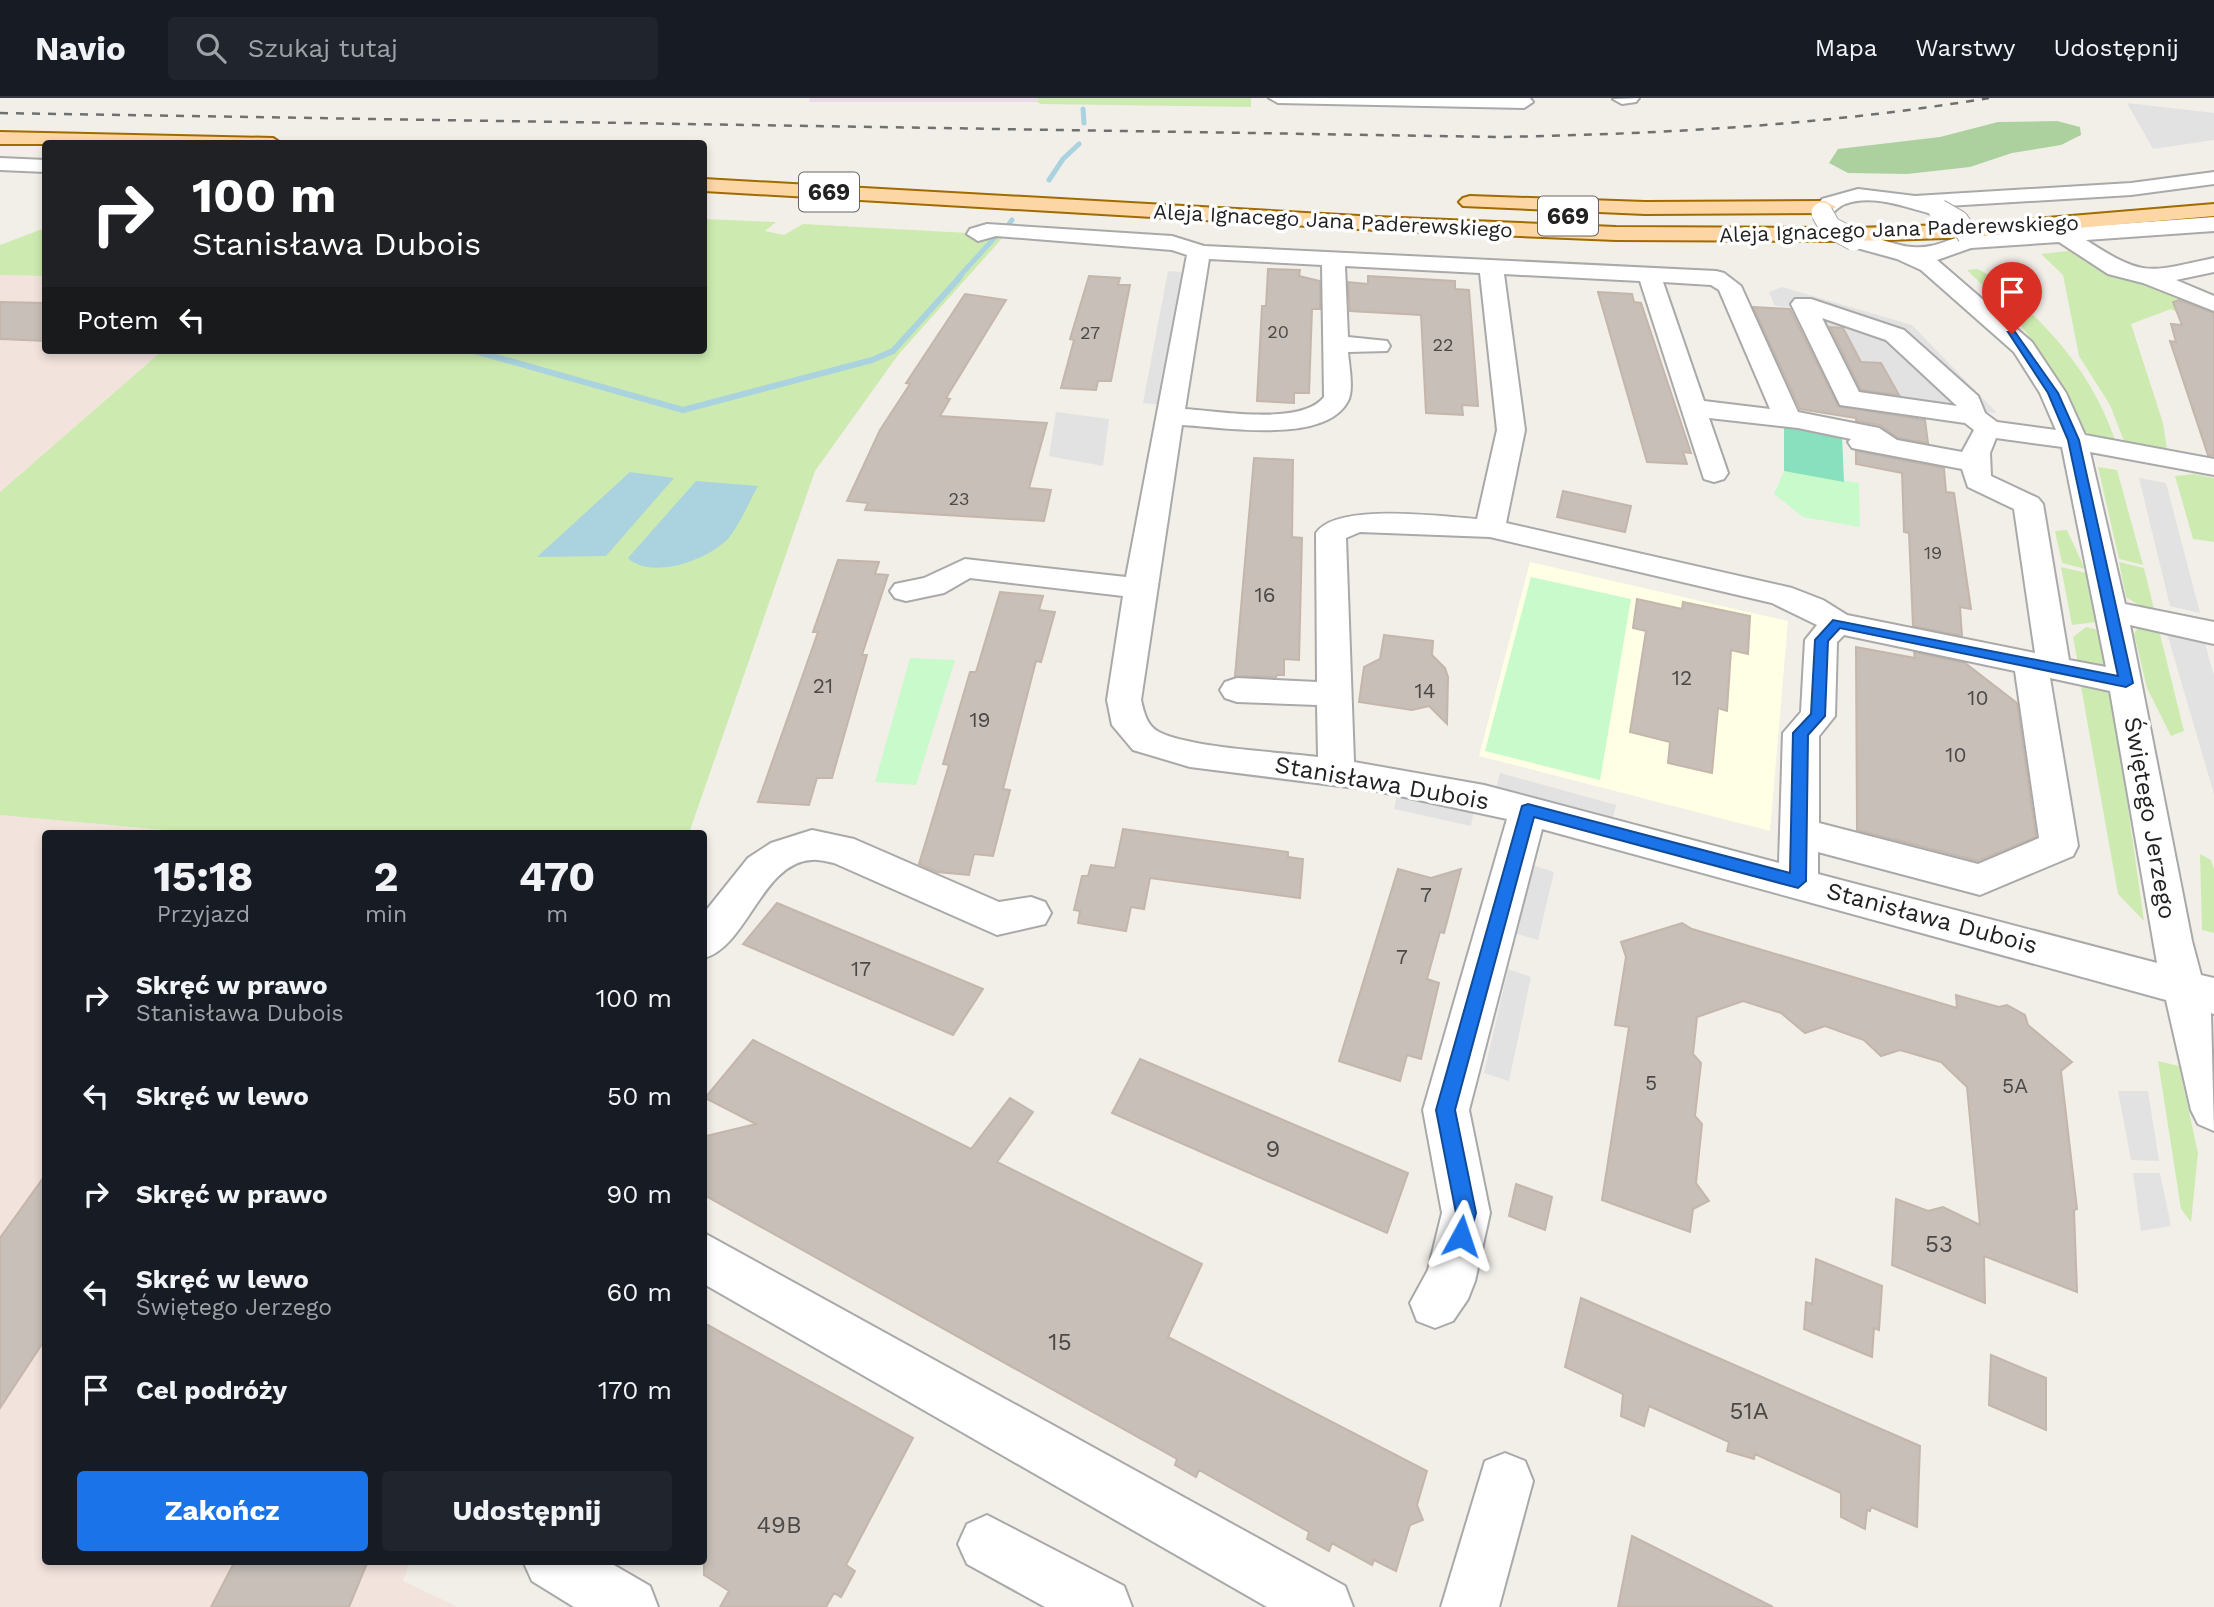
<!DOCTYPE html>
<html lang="pl">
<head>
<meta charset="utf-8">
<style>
  body { margin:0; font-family:"Work Sans",sans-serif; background:#20242c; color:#f1f3f6; height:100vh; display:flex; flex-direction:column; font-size:26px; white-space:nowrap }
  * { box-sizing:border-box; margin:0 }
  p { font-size:23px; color:#9ea1a6 }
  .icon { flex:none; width:38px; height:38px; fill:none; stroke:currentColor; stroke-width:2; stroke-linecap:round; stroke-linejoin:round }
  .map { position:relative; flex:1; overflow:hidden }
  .panel { position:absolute; left:42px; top:732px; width:665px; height:735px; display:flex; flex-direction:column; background:#171b24; border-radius:7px; box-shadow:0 4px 10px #0003 }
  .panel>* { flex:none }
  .hud { position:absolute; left:42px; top:42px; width:665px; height:214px; border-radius:7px; box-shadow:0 4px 10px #0003; background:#202124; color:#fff; overflow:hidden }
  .pin { position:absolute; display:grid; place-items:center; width:60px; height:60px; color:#fff; margin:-72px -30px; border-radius:50% 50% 50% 0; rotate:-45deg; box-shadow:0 0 7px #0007 }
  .pin .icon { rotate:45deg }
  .me { position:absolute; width:77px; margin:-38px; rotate:5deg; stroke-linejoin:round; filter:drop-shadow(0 0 5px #0008) }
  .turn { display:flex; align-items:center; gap:24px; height:147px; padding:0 35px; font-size:32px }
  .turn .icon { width:91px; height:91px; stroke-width:2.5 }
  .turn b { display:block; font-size:49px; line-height:60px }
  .then { display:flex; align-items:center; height:66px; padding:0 35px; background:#0003; gap:14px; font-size:26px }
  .eta { display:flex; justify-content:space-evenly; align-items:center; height:119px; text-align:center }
  .eta b { font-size:42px; font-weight:700; line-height:49px }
  .cta { display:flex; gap:14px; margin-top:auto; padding:14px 35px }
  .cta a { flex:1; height:80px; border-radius:7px; background:#1a73e8; color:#fff; font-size:28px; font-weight:700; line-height:80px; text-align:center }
  .cta a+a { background:#20242c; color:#f1f3f6 }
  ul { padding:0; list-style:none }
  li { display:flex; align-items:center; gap:21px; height:98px; padding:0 35px }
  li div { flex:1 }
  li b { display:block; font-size:26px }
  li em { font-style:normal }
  header { display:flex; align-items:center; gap:42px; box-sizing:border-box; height:98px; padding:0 35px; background:#171b24; border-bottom:2px solid #363941 }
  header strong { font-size:33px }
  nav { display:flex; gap:38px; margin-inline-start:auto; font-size:24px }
  .search { width:490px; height:63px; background:#20242c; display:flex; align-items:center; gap:18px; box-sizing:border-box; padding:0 24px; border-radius:7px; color:#9ea1a6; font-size:26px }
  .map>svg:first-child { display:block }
  .industrial { fill:#ebdbe8 }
  .education { fill:#ffffe5 }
  .military { fill:#f3e3dd }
  .grass { fill:#cdebb0 }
  .forest { fill:#add19e }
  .park { fill:#c8facc }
  .pitch { fill:#88e0be }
  .parking { fill:#e2e2e2 }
  .water { fill:#aad3df }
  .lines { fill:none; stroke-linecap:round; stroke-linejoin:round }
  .stream-far1 { stroke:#aad3df; stroke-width:5 }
  .stream { stroke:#aad3df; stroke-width:6 }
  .building { fill:#c7bfb8; stroke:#c4b6ab; stroke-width:2 }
  .minor-casing { stroke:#a9a9a9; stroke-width:4 }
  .major-casing { stroke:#a06b00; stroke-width:4 }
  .minor { fill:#fff; fill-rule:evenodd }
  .major { fill:#fcd6a4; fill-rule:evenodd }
  .rail { stroke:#707070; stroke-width:2.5; stroke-dasharray:8 8; stroke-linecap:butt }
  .minor-bridge-casing { stroke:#a9a9a9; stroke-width:23; stroke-linecap:butt }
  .minor-bridge { stroke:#fff; stroke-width:21 }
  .route { fill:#1a73e8; stroke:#114b97; stroke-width:2 }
  .labels { text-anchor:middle; stroke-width:7; stroke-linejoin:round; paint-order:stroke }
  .far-number-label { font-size:18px; fill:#4b4948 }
  .far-street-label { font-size:21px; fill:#222; stroke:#fff }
  .number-label { font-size:21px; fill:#4b4948 }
  .shield { fill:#fff; stroke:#646464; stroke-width:2 }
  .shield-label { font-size:23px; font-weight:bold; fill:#222 }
  .street-label { font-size:24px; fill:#222; stroke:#fff }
  .near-number-label { font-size:24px; fill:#4b4948 }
</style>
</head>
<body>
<header>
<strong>Navio</strong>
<div class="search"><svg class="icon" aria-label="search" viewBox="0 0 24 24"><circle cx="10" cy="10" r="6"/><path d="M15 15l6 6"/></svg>Szukaj tutaj</div>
<nav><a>Mapa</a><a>Warstwy</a><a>Udostępnij</a></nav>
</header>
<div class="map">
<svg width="2214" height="1509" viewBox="0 0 2214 1509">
  <rect width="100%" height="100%" fill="#f2efe9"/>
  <path class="industrial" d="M810 0H1038L1037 4H809Z"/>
  <path class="education" d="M1530 464 1788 523 1770 733 1479 658Z"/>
  <path class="military" d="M0 177 45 178 46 252H163L0 394Z
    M0 717 197 735H46V1463H410L403 1483 458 1509H0Z"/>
  <path class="grass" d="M1038 0H1251V9L1041 6 1037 4Z
    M704 121 776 124 765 133 784 137 803 126 1005 137 898 257 815 373 689 735H197L0 717V394L163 252H704Z
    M45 130V178L0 177V147Z
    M2076 152 2214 209V223L2184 218 2171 211 2131 226 2163 325 2167 351 2124 343 2110 307 2079 258 2063 177 2041 156Z
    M1977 171C1989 175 1998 186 2008 194 2057 236 2094 281 2115 342L2093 339 2083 332 2038 250 2011 215 1967 172Z
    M2098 369 2117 372 2143 467 2119 461Z
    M2194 376 2214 380V444L2193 441 2175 378Z
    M2067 432 2085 471 2062 465 2055 433Z
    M2119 464 2144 470 2154 511 2140 508 2126 499Z
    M2061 469 2087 475 2096 524 2072 527Z
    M2140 526 2158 528 2184 633 2171 638 2147 590 2134 536Z
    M2086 529 2099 532 2104 571 2078 566 2073 539Z
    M2080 583 2111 589 2144 823 2118 796Z
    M2200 756 2211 762 2214 771V835L2202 832Z
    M2158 963 2179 968 2198 1055 2191 1124 2181 1111Z"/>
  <path class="forest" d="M2057 23 2080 29 2081 37 2061 47 2012 55 1970 69 1907 76 1848 75 1829 65 1838 51 1940 39 1998 24Z"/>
  <path class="park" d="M1784 373 1859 385 1860 429 1803 419 1774 396Z
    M1531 479 1631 501 1600 682 1485 653Z
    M910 560 955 562 916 687 875 684Z"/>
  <path class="pitch" d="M1784 328 1842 338 1844 384 1784 373Z"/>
  <path class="parking" d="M2127 5 2214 15V42L2153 51Z
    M1168 173 1195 175 1173 308 1143 305Z
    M1782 189 1912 227 1997 315 1837 300 1795 209 1775 208 1769 194Z
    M1056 314 1109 321 1103 368 1049 358Z
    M2139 380 2166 385 2200 515 2170 508Z
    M2166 532 2204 542 2214 578V696Z
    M1500 675 1616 707 1612 723 1496 691Z
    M1398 694 1474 711 1471 728 1394 711Z
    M1532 767 1554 774 1538 842 1514 835Z
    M1508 871 1531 879 1509 983 1484 975Z
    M2118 993H2148L2159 1063 2131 1062Z
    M2133 1075H2160L2171 1128 2141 1133Z"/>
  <path class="water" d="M630 374 674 380 606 458 537 459Z
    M696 383 758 388C749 404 742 422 731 437 713 461 652 483 628 460Z"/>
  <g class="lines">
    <path class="stream-far1" d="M1083 11 1084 25
      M1049 82 1063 61 1079 46
      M1009 126 1012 122
      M958 180 998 136"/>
    <path class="stream" d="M471 252 683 312 872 262 893 253 960 179"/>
  </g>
  <path class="building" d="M1268 171 1300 172 1299 178 1320 183V211H1312L1309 295H1294V305L1257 303 1262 208H1266Z
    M1089 178 1120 180 1118 187H1130L1111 283H1098L1096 292 1061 290 1074 242 1070 241Z
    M1368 178 1455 183V191L1469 192 1478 308 1462 307 1463 317 1426 315 1421 217 1350 213 1348 184 1368 186Z
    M1598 194 1632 196 1634 204 1641 205 1691 355 1683 354 1687 366 1647 364Z
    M965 196 1006 202 946 300 950 301 940 318 1047 325 1029 390 1051 392 1044 423 865 412 868 405 847 403 880 332 910 286 906 285Z
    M2179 202 2214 215V358L2208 357 2170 243 2176 244 2171 226 2182 227 2173 204Z
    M0 204 46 205V243L0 241Z
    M1753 209 1790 211 1838 308 1925 322 1928 345 1898 340 1880 327 1856 323V320L1800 311Z
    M1830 229 1843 230 1861 264 1881 265 1899 297 1861 292Z
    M1856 353 1944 370 1946 394 1954 395 1971 511 1960 509 1962 538 1913 528 1909 435 1904 434 1902 375 1856 366Z
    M1254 360 1293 362 1292 439 1302 440 1299 562 1284 561V577H1277L1276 579 1235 578Z
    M1563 393 1631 408 1625 434 1557 419Z
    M838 462 879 464 875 476 888 477 862 557H867L832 680H817L809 707 758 704 818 534H813Z
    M1000 494 1043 498 1039 512 1055 514 1041 564 1036 563 1003 691 1010 692 993 758 974 756 969 777 937 774 919 766 949 667 943 666 970 574H976Z
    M1637 501 1682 511 1683 504 1750 518 1748 556 1731 552 1727 613 1718 610 1712 675 1668 665 1670 644 1630 634 1646 533 1633 530Z
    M1384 537 1433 543 1432 557 1445 570 1448 579 1447 626 1429 608 1412 612 1359 604 1364 569 1380 561Z
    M1856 549 1915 560 1914 554 1965 565 2017 605 2036 739 1978 763 1857 732Z
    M1123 731 1288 754V759L1303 761 1300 800 1150 780 1144 811 1131 809 1126 833 1078 825 1080 813 1074 812 1082 778H1088L1091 767 1115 770Z
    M1398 771 1431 780 1461 771 1444 835 1440 834 1427 881 1439 885 1421 961 1407 957 1400 983 1339 963Z
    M777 805 983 891 953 937 743 846Z
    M1682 825 1692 831 1957 910 1956 897 1999 909 2007 907 2025 917 2028 927 2072 964 2061 973 2077 1111 2074 1112 2077 1194 1984 1158 1985 1205 1892 1167 1896 1101 1928 1113 1943 1109 1980 1127 1967 989 1941 964 1900 952 1881 958 1864 942 1825 928 1805 935 1781 915 1743 903 1697 919 1693 956 1701 965 1695 1018 1702 1026 1696 1085 1709 1103 1693 1111 1690 1134 1602 1102 1629 929 1615 927 1626 859 1621 844Z
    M753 942 971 1051 1010 1000 1033 1014 997 1064 1202 1166 1168 1239 1427 1373 1417 1407 1423 1422 1410 1427 1396 1473 1374 1462 1372 1467 1332 1445 1329 1453 1307 1441 1309 1434 1199 1372 1196 1379 1175 1367 1177 1361 704 1097 706 1038 756 1026 705 1000Z
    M1140 961 1408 1075 1387 1135 1112 1015Z
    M46 1076V1240L0 1310V1140Z
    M1516 1086 1552 1099 1545 1132 1509 1118Z
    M1816 1161 1882 1188 1879 1232 1874 1230 1872 1259 1804 1231 1806 1204 1812 1206Z
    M1581 1200 1920 1348 1917 1429 1871 1409 1870 1413 1867 1412 1865 1431 1841 1419V1395L1755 1356 1754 1361 1727 1353 1729 1344 1649 1308 1644 1328 1621 1318 1623 1296 1565 1269Z
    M704 1225 913 1340 846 1467 855 1473 841 1499 834 1495 826 1509H720L729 1493 704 1477Z
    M1991 1257 2046 1280V1332L1989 1307Z
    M1632 1438 1773 1509H1618Z
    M235 1463H368L349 1509H211Z"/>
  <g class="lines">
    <g class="minor-casing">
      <path id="minor" d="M1269 0H1530L1533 4 1524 10 1278 5Z
        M1639 0 1636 4 1622 6 1613 1Z
        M0 60 46 62V74L0 72Z
        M2214 74V86L2131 97 1947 108 1950 112 1947 117 1939 118C1910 111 1875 95 1845 106 1835 110 1832 119 1822 121L1811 115 1822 101 1858 91 1915 98 2131 85Z
        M2214 119V133L2086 142C2145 180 2147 174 2214 160V174L2176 182 2214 198V213L2143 185 2108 176 2059 144 1971 150 1937 162 2032 244 2066 295 2085 337 2214 361V377L2090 354 2125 506 2214 524V546L2130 527 2192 843 2201 877 2214 880V916L2211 915 2214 1033 2198 1026 2191 1012 2166 902 1542 731 1469 1012 1490 1115 1475 1183 1468 1201 1453 1223 1435 1230 1417 1223 1410 1205 1428 1172 1442 1115 1423 1012 1507 721 1372 692 1190 669 1133 652 1112 627 1107 602 1123 498 970 480 944 495 906 503 895 500 890 493 895 486 924 480 965 461 1126 479 1187 157 1172 152 996 138 978 143 967 136 970 131 987 126 1172 138 1204 148 1716 173 1724 175 1741 188 1798 314 1879 330 1897 342 1962 354 1974 332 1965 325 1840 307 1791 206 1795 201H1811L1904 232 1978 298 1985 315 1997 324 2056 332 2040 295 2014 254 1921 172 1897 161 1846 147 1843 142 1846 137C1866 132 1891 148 1912 149 1934 151 1946 142 1966 137ZM1209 161 1322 167 1324 299C1302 328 1218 313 1185 311ZM1345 168 1480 175 1497 332 1477 421C1442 419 1337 404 1316 435L1317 584 1237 580 1225 584 1220 592 1225 600 1237 604 1317 607 1318 659C1280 654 1190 650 1159 634 1147 628 1144 615 1141 602L1182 327C1224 329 1325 347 1348 303 1354 292 1349 267 1348 254L1387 253 1390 248 1387 243 1348 239ZM1504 176 1640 183 1704 381 1714 384 1724 381 1728 375 1709 320 1798 330 1851 341 1848 344 1852 350 1962 371 1968 389 2014 411 2035 555 1847 517 1823 502 1792 490 1506 425 1525 332ZM1663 184 1711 187 1719 192 1770 311 1704 303ZM1822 220 1886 242 1957 308 1859 294ZM1996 340 2062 349 2106 569 2069 562 2043 406 2038 400 1991 378 1990 355ZM1360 434 1490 439 1772 505 1817 527 1805 542 1801 614 1783 635 1779 765 1484 687 1354 664 1346 440ZM1844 537 2015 573 2039 740 1978 766 1819 725V638L1835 618 1837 544ZM2050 580 2110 593 2157 865 1818 776V754L1980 797 2073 758 2078 748Z
        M812 732 854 741 999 804 1031 799 1045 804 1051 815 1045 826 997 837 834 765C827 764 819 761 812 762 762 764 747 849 704 860V815L748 760 771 745Z
        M704 1135 1345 1488 1353 1509H1267L704 1186Z
        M1505 1355 1525 1363 1533 1383 1499 1509H1441L1485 1363Z
        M987 1417 1124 1488 1132 1509H1045L967 1466 958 1446 967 1426Z
        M523 1463H607L650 1488 658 1509H574L532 1483Z"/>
    </g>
    <g class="major-casing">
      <path id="major" d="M0 34 273 40 282 46H0Z
        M704 81 1377 119 1616 129 1856 130 1975 126 2214 106V118L1975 139 1856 143 1616 142 1377 132 704 93Z
        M1470 98 1645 104 1825 103 1836 109 1825 115 1645 116 1463 108 1459 104 1463 100Z"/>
    </g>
    <use href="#minor" class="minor"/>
    <use href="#major" class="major"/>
    <path class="rail" d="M0 15 1499 39C1664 36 1826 27 1989 0"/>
    <g class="minor-bridge-casing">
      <path id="minor-bridge" d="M1939 112 1958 123 1968 137
        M1822 115 1830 129 1854 142"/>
    </g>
    <use href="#minor-bridge" class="minor-bridge"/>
  </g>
  <path class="route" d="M2008 234H2015L2058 295 2079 342 2133 585 2126 589 1840 530 1828 543 1825 618 1808 637 1806 783 1798 790 1534 719 1455 1012 1476 1115 1468 1144 1461 1147 1454 1144 1451 1138 1456 1115 1436 1012 1522 708 1528 706 1790 775 1793 635 1811 616 1815 542 1833 522 2118 578 2068 342 2048 295Z"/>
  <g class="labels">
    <g class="far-number-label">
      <text x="1278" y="240">20</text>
      <text x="1090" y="241">27</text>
      <text x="1443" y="253">22</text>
      <text x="959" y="407">23</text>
      <text x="1933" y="461">19</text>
    </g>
    <g class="far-street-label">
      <text transform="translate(1333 123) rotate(3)" y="7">Aleja Ignacego Jana Paderewskiego</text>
      <text transform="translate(1899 131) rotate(-2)" y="7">Aleja Ignacego Jana Paderewskiego</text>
    </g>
    <g class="number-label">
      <text x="1265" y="504">16</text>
      <text x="1682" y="587">12</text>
      <text x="823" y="595">21</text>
      <text x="1425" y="600">14</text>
      <text x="1978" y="607">10</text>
      <text x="980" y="629">19</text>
      <text x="1956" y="664">10</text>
      <text x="1426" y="804">7</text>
      <text x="1402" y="866">7</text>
      <text x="861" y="878">17</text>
      <text x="1651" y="992">5</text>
      <text x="2015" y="995">5A</text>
    </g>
    <g class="shield">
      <rect x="799" y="74.5" width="60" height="39" rx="5"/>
      <rect x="1538" y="98.5" width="60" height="39" rx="5"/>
    </g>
    <g class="shield-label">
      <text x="829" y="102">669</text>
      <text x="1568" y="126">669</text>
    </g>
    <g class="street-label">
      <text transform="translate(1382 685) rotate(10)" y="8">Stanisława Dubois</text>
      <text transform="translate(2150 720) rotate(80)" y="8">Świętego Jerzego</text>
      <text transform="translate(1932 820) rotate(15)" y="8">Stanisława Dubois</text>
    </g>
    <g class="near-number-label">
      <text x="1273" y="1059">9</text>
      <text x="1939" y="1154">53</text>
      <text x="1060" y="1252">15</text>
      <text x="1749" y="1321">51A</text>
      <text x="779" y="1435">49B</text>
    </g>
  </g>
</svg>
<div class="pin" style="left:2012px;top:236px;background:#d93025"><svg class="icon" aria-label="arrive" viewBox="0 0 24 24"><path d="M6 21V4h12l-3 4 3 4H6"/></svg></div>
<svg class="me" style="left:1461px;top:1138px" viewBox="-20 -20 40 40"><path d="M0-17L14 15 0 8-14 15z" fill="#1a73e8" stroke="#fff" stroke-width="4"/></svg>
<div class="hud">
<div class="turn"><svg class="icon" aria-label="right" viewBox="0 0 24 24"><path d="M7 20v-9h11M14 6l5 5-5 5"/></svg><div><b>100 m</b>Stanisława Dubois</div></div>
<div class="then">Potem<svg class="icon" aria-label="left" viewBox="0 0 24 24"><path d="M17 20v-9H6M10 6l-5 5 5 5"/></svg></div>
</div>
<section class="panel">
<div class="eta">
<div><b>15:18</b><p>Przyjazd</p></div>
<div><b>2</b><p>min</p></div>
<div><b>470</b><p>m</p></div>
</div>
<ul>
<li><svg class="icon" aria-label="right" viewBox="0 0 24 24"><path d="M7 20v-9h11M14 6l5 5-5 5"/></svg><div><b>Skręć w prawo</b><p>Stanisława Dubois</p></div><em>100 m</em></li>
<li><svg class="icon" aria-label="left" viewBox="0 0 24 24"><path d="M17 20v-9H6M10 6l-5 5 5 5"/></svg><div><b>Skręć w lewo</b></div><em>50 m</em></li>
<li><svg class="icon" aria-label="right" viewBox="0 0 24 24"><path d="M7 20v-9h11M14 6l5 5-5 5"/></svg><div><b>Skręć w prawo</b></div><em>90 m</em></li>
<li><svg class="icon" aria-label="left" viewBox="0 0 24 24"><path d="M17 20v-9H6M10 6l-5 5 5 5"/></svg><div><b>Skręć w lewo</b><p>Świętego Jerzego</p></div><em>60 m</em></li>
<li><svg class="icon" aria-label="arrive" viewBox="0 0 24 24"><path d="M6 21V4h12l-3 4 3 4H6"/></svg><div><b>Cel podróży</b></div><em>170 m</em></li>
</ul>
<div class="cta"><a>Zakończ</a><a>Udostępnij</a></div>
</section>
</div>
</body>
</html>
